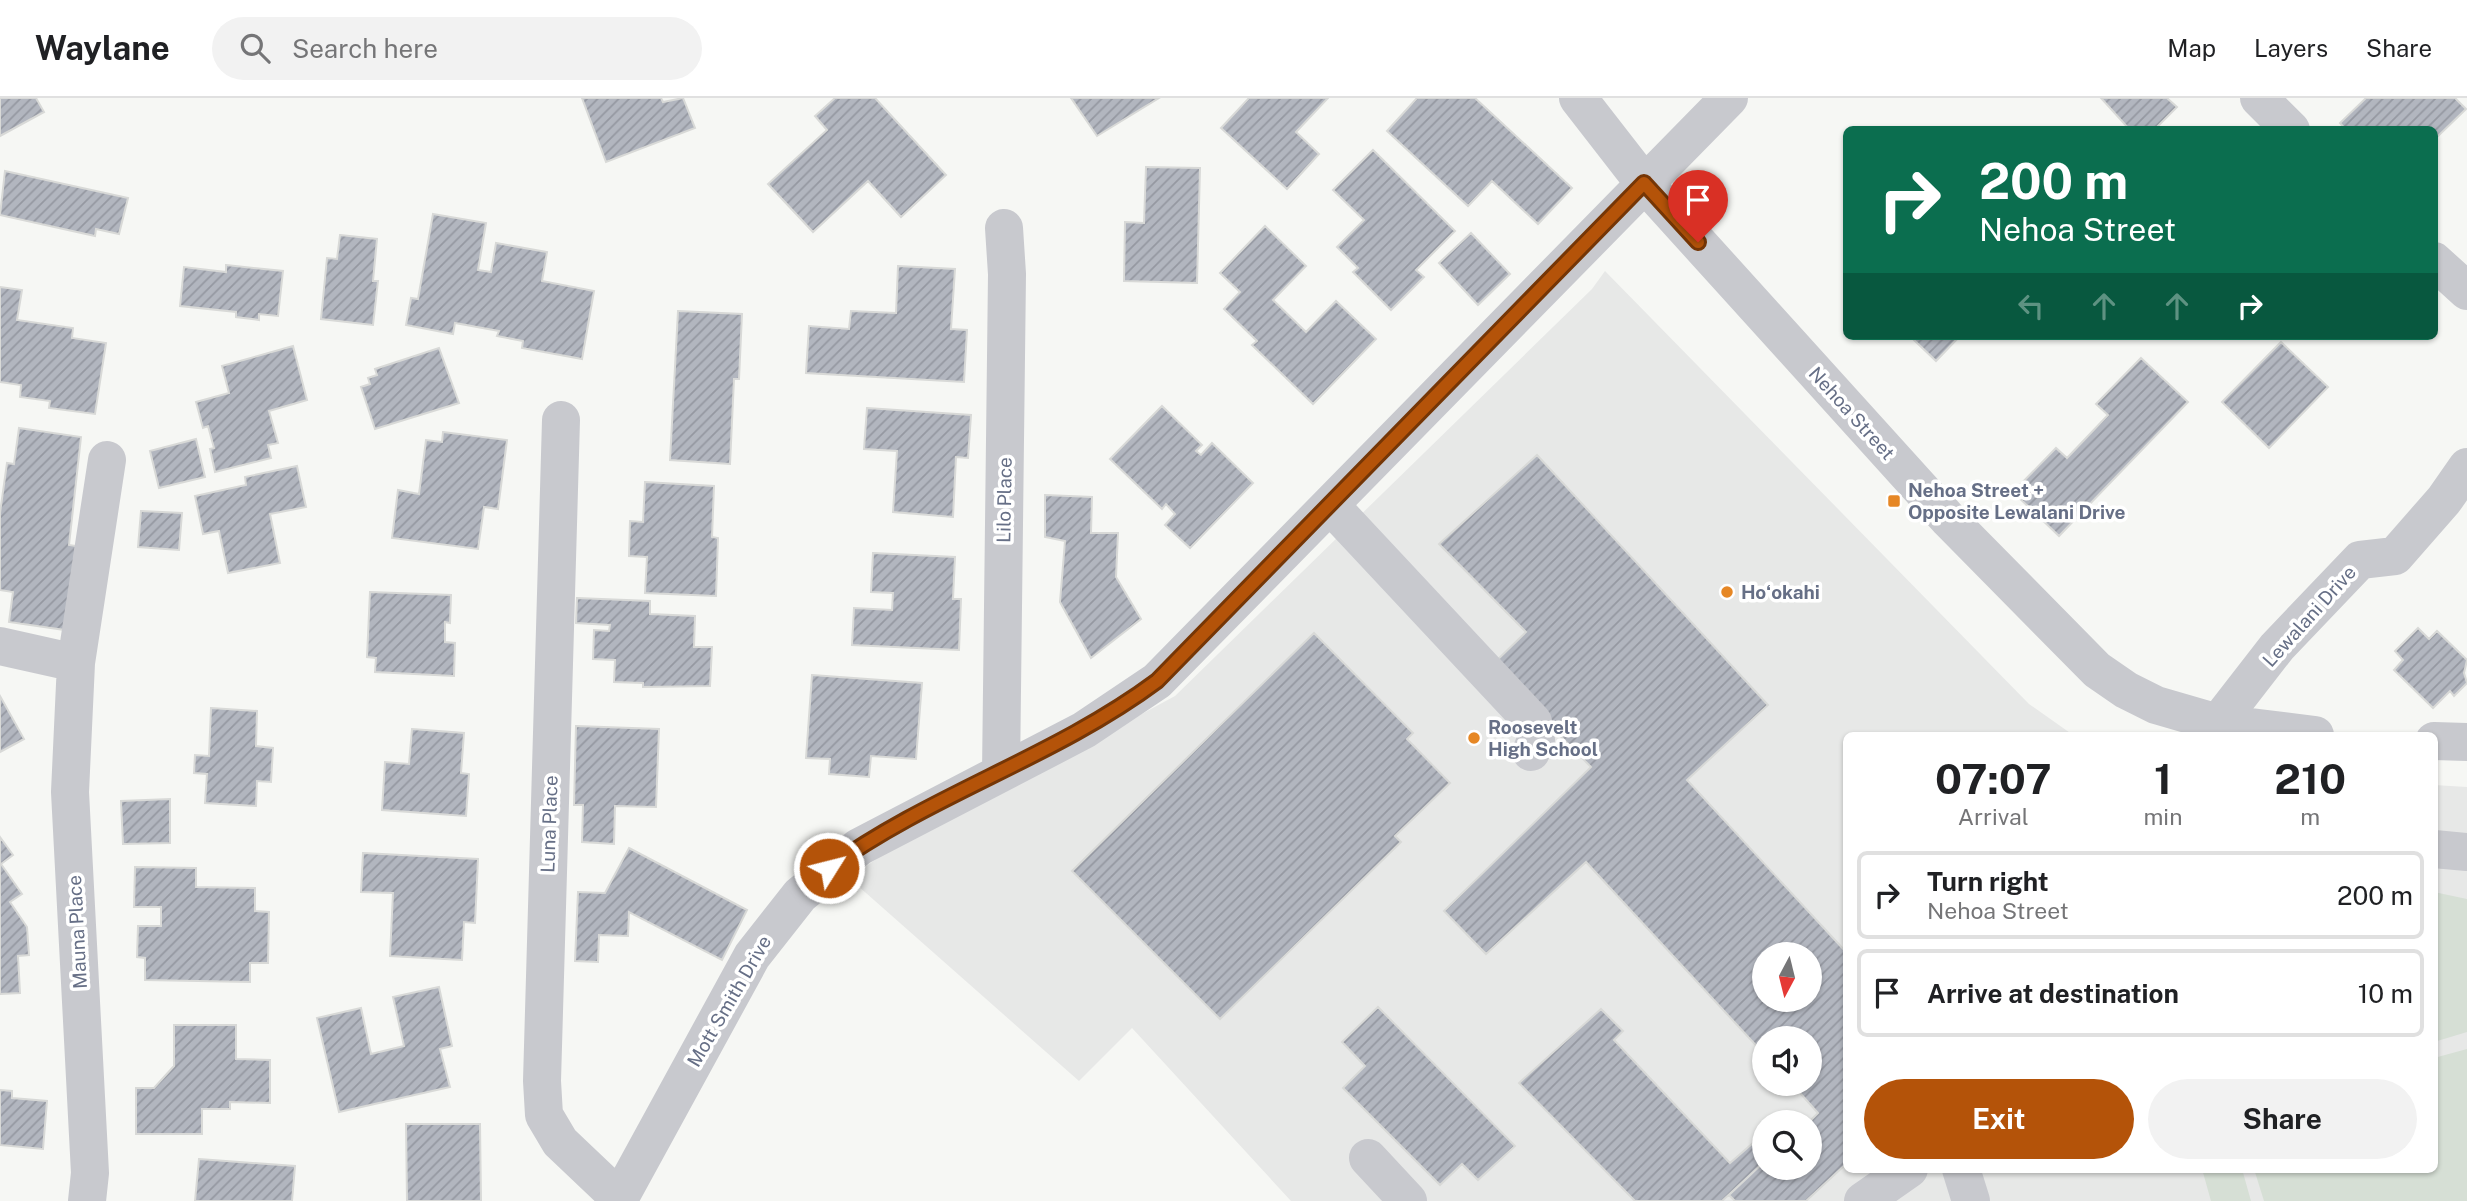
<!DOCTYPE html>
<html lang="en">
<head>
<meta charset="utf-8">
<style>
  body { margin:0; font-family:"Public Sans",sans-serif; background:#f2f2f2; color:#202124; height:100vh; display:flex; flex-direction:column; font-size:26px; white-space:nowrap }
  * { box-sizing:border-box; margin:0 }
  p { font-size:23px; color:#757577 }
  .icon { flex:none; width:38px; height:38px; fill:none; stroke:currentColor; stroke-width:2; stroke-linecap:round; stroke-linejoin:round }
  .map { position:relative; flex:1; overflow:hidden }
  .details { position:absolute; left:1843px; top:634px; width:595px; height:441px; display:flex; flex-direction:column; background:#fff; border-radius:10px; box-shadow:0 2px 5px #0004 }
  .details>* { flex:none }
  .guide { position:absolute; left:1843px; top:28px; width:595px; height:214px; border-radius:10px; box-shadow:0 2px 5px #0004; background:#0b6e4f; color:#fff; overflow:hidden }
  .needle { width:46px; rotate:187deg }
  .buttons { position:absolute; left:1752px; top:844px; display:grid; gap:14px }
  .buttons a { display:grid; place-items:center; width:70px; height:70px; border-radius:50%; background:#fff; box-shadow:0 2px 5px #0004; font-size:35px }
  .pin { position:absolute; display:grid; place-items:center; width:60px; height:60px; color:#fff; margin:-72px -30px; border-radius:50% 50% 50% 0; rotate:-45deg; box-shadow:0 0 7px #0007 }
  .pin .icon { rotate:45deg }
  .me { position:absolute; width:77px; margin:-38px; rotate:54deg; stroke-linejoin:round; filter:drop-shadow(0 0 5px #0008) }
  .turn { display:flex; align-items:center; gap:24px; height:147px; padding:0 21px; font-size:32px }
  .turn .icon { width:91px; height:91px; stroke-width:2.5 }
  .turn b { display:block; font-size:49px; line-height:60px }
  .lanes { display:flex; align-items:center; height:66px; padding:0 21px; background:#0003; justify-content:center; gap:35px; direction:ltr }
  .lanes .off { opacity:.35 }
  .eta { display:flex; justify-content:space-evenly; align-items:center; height:119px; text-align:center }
  .eta b { font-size:42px; font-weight:700; line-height:49px }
  .primary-button { display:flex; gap:14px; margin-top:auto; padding:14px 21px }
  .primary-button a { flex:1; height:80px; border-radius:42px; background:#b45309; color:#fff; font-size:28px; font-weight:700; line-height:80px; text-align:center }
  .primary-button a+a { background:#f2f2f2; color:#202124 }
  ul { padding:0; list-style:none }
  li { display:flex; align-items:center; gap:21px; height:88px; margin:0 14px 10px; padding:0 7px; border:4px solid #e0e0e0; border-radius:10px }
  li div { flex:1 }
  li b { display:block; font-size:26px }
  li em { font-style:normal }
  header { display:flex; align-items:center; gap:42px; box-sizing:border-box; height:98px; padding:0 35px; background:#fff; border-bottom:2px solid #e0e0e0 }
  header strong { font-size:33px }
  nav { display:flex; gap:38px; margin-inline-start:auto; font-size:24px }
  .search { width:490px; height:63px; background:#f2f2f2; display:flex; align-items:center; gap:18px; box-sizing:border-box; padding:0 24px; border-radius:38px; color:#757577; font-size:26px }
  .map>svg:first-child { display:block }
  .built { fill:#e7e8e7; fill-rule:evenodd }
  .grass { fill:#d6dfd5 }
  .building { fill:url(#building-hatch); stroke:#d8d9d7; stroke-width:2; fill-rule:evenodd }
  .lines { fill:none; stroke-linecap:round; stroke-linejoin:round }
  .minor { stroke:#c8c9ce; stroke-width:38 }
  .route-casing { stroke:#753606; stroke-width:18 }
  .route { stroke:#b45309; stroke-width:12 }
  .poi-dot { fill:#e68725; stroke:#fff; stroke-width:2.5 }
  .labels { text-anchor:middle; stroke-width:7; stroke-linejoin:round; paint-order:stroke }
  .street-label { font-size:19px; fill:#666f86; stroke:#fff }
  .poi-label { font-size:19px; font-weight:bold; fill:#666f86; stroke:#fff; text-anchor:start }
</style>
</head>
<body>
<header>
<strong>Waylane</strong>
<div class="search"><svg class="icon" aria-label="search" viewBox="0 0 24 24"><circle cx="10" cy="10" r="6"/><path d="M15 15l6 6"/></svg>Search here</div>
<nav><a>Map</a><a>Layers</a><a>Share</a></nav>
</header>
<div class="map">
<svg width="2467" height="1103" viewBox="0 0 2467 1103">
  <defs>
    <pattern id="building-hatch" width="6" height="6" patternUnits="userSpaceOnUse" patternTransform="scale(1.75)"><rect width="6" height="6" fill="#b2b6bf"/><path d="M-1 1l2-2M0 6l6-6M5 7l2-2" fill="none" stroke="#9598a1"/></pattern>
  </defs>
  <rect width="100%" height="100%" fill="#f6f7f4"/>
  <path class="built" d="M1605 173 2029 606 2073 637H1846V1071H2434V687L2467 689V1103H1291L1132 930 1079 983 849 780 888 753 1175 598 1592 191ZM1764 856H1810V901H1764ZM1764 940H1810V985H1764ZM1764 1024H1810V1069H1764Z"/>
  <path class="grass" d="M2434 794 2467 801V934L2434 944Z
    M2467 951V1103H2264L2254 1071H2434V960Z
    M2202 1071H2242L2251 1103H2211Z"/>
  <path class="building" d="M0 0H36L44 14 0 38Z
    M582 0H661L663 4 683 0 695 30 606 64Z
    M835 0H875L946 77 901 119 868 83 813 134 768 86 827 32 815 18Z
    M1071 0H1159L1097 38Z
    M1249 0H1328L1296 34 1319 56 1287 91 1221 30Z
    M1417 0H1475L1572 90 1538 126 1492 83 1468 108 1387 33Z
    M2101 0H2167L2177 9 2154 32H2130Z
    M2366 0H2455L2466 11 2434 42V32H2346L2340 25Z
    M1373 52 1455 133 1416 172 1424 179 1391 212 1353 174 1358 170 1337 149 1364 122 1333 92Z
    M1146 69 1200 70 1197 185 1124 183 1125 124 1144 125Z
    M5 73 128 100 119 136 96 131 95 138 0 117Z
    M433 116 486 125 478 172 491 174 496 145 547 154 542 183 594 193 582 261 522 250 523 243 497 238 499 233 455 225 453 236 406 227 411 200 418 201Z
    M1265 128 1306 168 1273 202 1306 234 1336 203 1376 241 1313 306 1252 247 1257 243 1224 211 1240 194 1220 175Z
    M1471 135 1510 176 1478 207 1439 165Z
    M340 137 377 141 373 183H378L373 227 321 221 327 160 337 161Z
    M226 167 283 173 278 218 259 216V222L236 219V214L180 208 184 169 226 174Z
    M898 168 955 171 951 231 967 232 964 284 806 275 809 228 849 231 851 213 896 215Z
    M0 189 22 192 17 222 73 230 72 240 106 245 95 316 49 310 50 303 20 299 21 287 0 284Z
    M678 213 742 216 739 281H734L730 366 670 362Z
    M1960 238 1936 263 1913 241 1915 238Z
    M2281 244 2328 289 2269 350 2222 304Z
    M293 248 307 302 269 313 278 345 268 347 271 360 215 374 210 351 214 350 208 328 203 330 196 304 229 295 222 268Z
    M439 250 459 305 375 331 361 289 370 286 368 280 377 277 375 271Z
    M2141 260 2188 304 2059 438 2013 394 2056 350 2067 360 2108 317 2096 306Z
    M1162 308 1202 347 1196 353 1201 357 1212 345 1253 385 1190 450 1165 427 1175 416 1166 406 1162 411 1110 361Z
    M867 310 971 317 968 360 956 359 953 419 893 414 897 353 864 351Z
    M19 330 81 339 69 447 76 448 65 532 9 524 13 494 0 492V415L7 365 14 366Z
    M443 334 507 342 498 411 484 409 478 451 392 440 398 392 419 396 426 342 442 344Z
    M196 341 205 379 159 390 150 353Z
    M1537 357 1768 607 1687 682 1846 854V1066L1806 1103H1735L1729 1097 1764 1064V1069H1810L1809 1024 1818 1015 1791 985H1810V940H1764V956L1586 764 1486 856 1444 813 1591 669 1491 568 1526 534 1439 446ZM1764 856H1810V901H1764Z
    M297 368 306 409 270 416 280 465 228 475 219 433 203 436 195 398 246 387 245 379Z
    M645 384 714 388 712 439 718 440 716 498 645 495 647 459 629 458 630 423 643 424Z
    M1045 397 1092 399 1091 435H1118L1116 479 1141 521 1091 560 1060 504 1065 443 1045 439Z
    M141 413 182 415 179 452 138 449Z
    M873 455 955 459 953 501H961L959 552 852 547 854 510 892 512 893 495 871 494Z
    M370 494 451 497 450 525 445 524V544L455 545 454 578 375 574 376 560 367 559Z
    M577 500 650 503V516L695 518 694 549H712L710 588 643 589V585L614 584 615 562 593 561 594 532 609 533 610 527 576 525Z
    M2418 530 2429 541 2437 533 2467 562 2464 575 2467 585 2454 598 2450 593 2433 610 2394 572 2403 562 2395 553Z
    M1314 535 1413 635 1407 641 1450 685 1395 738 1401 744 1220 921 1072 773Z
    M812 577 922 585 916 661 871 658 869 679 829 676 830 661 806 660Z
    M0 598 24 641 0 654Z
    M211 610 257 613 256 648 273 650 271 684 257 683 256 708 205 705 207 676 194 675 195 657 209 658Z
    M576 628 659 631 656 709 615 708 614 746 582 744 583 707H574Z
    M412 631 464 635 461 675 469 676 466 718 382 712 385 664 409 666Z
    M170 701V745L123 746 121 703Z
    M0 739 13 757 1 766 22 796 10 804 27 829 29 857 18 858 20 895 0 896Z
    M629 750 747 812 722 862 629 814 628 838 599 837 598 864 575 863 578 794 605 795Z
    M363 755 478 761 475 825 464 824 462 862 390 858 393 795 361 794Z
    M135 769 196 770V789L255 790V813L269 814 268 865H250V884L145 882V860L137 859 138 828H161V809H134Z
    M439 889 452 948 440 951 450 989 339 1014 317 920 361 910 371 956 404 948 393 899Z
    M1378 909 1515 1048 1478 1082 1462 1066 1440 1087 1343 990 1365 968 1342 944Z
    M1601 911 1623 933 1614 942 1730 1065 1753 1045 1764 1057V1064L1722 1103H1635L1519 985Z
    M174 927H236V961L270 962V1005L230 1004V1011H202V1036H136V990H154L174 968Z
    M0 992 12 993V1000L47 1003 43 1051 0 1047Z
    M406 1026H480L481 1103H407Z
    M199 1061 295 1068 292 1103H195Z"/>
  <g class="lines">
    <path class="minor" d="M1578 0 1644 85 1949 422 2097 572 2126 592 2156 607 2218 625 2315 637
      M2259 0 2291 32
      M2434 163 2467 193
      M561 322 542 983 544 1017 560 1044 619 1100
      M1331 408 1533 624 1536 642 1531 654
      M0 548 76 565
      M2218 625 2277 549 2360 462 2395 458 2444 402 2467 369
      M2434 643 2467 644
      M1001 675 1007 176 1004 130
      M2434 751 2467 754
      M1368 1060 1408 1103
      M1961 1071 1971 1103
      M87 1103 90 1075 70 694 76 565 107 362
      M618 1103 752 858 800 797 859 749 1084 632 1157 583 1729 0
      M1863 1103 1909 1071"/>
  </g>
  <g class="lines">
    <g class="route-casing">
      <path id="route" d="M829 770C931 696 1055 659 1157 583L1644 85 1698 144"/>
    </g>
    <use href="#route" class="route"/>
  </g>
  <g class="poi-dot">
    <rect x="1887" y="396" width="14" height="14" rx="3.5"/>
    <circle cx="1727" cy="494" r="7"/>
    <circle cx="1474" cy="640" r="7"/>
  </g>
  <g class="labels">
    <g class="street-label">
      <text transform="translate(1852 315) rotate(48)" y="7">Nehoa Street</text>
      <text transform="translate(1004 402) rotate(-89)" y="7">Lilo Place</text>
      <text transform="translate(2309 518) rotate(-48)" y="7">Lewalani Drive</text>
      <text transform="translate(549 726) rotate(-88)" y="7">Luna Place</text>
      <text transform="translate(77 834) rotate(-93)" y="7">Mauna Place</text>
      <text transform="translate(729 903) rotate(-60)" y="7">Mott Smith Drive</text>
    </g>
    <g class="poi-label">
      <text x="1908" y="399">Nehoa Street +<tspan x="1908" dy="22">Opposite Lewalani Drive</tspan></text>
      <text x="1741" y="501">Hoʻokahi</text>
      <text x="1488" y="636">Roosevelt<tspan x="1488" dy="22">High School</tspan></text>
    </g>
  </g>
</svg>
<div class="buttons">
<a><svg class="needle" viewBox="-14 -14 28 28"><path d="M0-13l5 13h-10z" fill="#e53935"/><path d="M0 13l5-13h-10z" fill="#757577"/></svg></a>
<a><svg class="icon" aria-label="sound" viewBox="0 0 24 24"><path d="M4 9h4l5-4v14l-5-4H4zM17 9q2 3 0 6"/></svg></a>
<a><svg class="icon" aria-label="search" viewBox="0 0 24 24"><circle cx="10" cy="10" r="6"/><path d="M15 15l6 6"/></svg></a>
</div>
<div class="pin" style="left:1698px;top:144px;background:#d93025"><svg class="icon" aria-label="arrive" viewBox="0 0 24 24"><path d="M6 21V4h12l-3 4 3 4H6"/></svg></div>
<svg class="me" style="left:829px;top:770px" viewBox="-20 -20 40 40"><circle r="17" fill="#b45309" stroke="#fff" stroke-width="3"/><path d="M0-11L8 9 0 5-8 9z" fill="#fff"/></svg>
<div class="guide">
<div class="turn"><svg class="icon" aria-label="right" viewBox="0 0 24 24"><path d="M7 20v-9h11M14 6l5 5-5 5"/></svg><div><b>200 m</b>Nehoa Street</div></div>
<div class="lanes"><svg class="icon off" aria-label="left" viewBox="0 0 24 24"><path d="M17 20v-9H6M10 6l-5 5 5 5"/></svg><svg class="icon off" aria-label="ahead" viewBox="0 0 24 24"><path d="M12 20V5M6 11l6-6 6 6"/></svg><svg class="icon off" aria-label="ahead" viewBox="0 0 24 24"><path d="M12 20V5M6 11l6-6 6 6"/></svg><svg class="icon" aria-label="right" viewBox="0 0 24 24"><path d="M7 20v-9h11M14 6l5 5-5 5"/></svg></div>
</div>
<section class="details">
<div class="eta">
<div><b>07:07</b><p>Arrival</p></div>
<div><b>1</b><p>min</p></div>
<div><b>210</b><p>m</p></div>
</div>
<ul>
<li><svg class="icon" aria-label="right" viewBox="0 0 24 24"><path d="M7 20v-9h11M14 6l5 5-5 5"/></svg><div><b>Turn right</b><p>Nehoa Street</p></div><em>200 m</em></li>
<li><svg class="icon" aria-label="arrive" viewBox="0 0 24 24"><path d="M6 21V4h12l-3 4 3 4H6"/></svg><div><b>Arrive at destination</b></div><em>10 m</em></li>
</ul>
<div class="primary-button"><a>Exit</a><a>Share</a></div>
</section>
</div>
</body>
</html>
